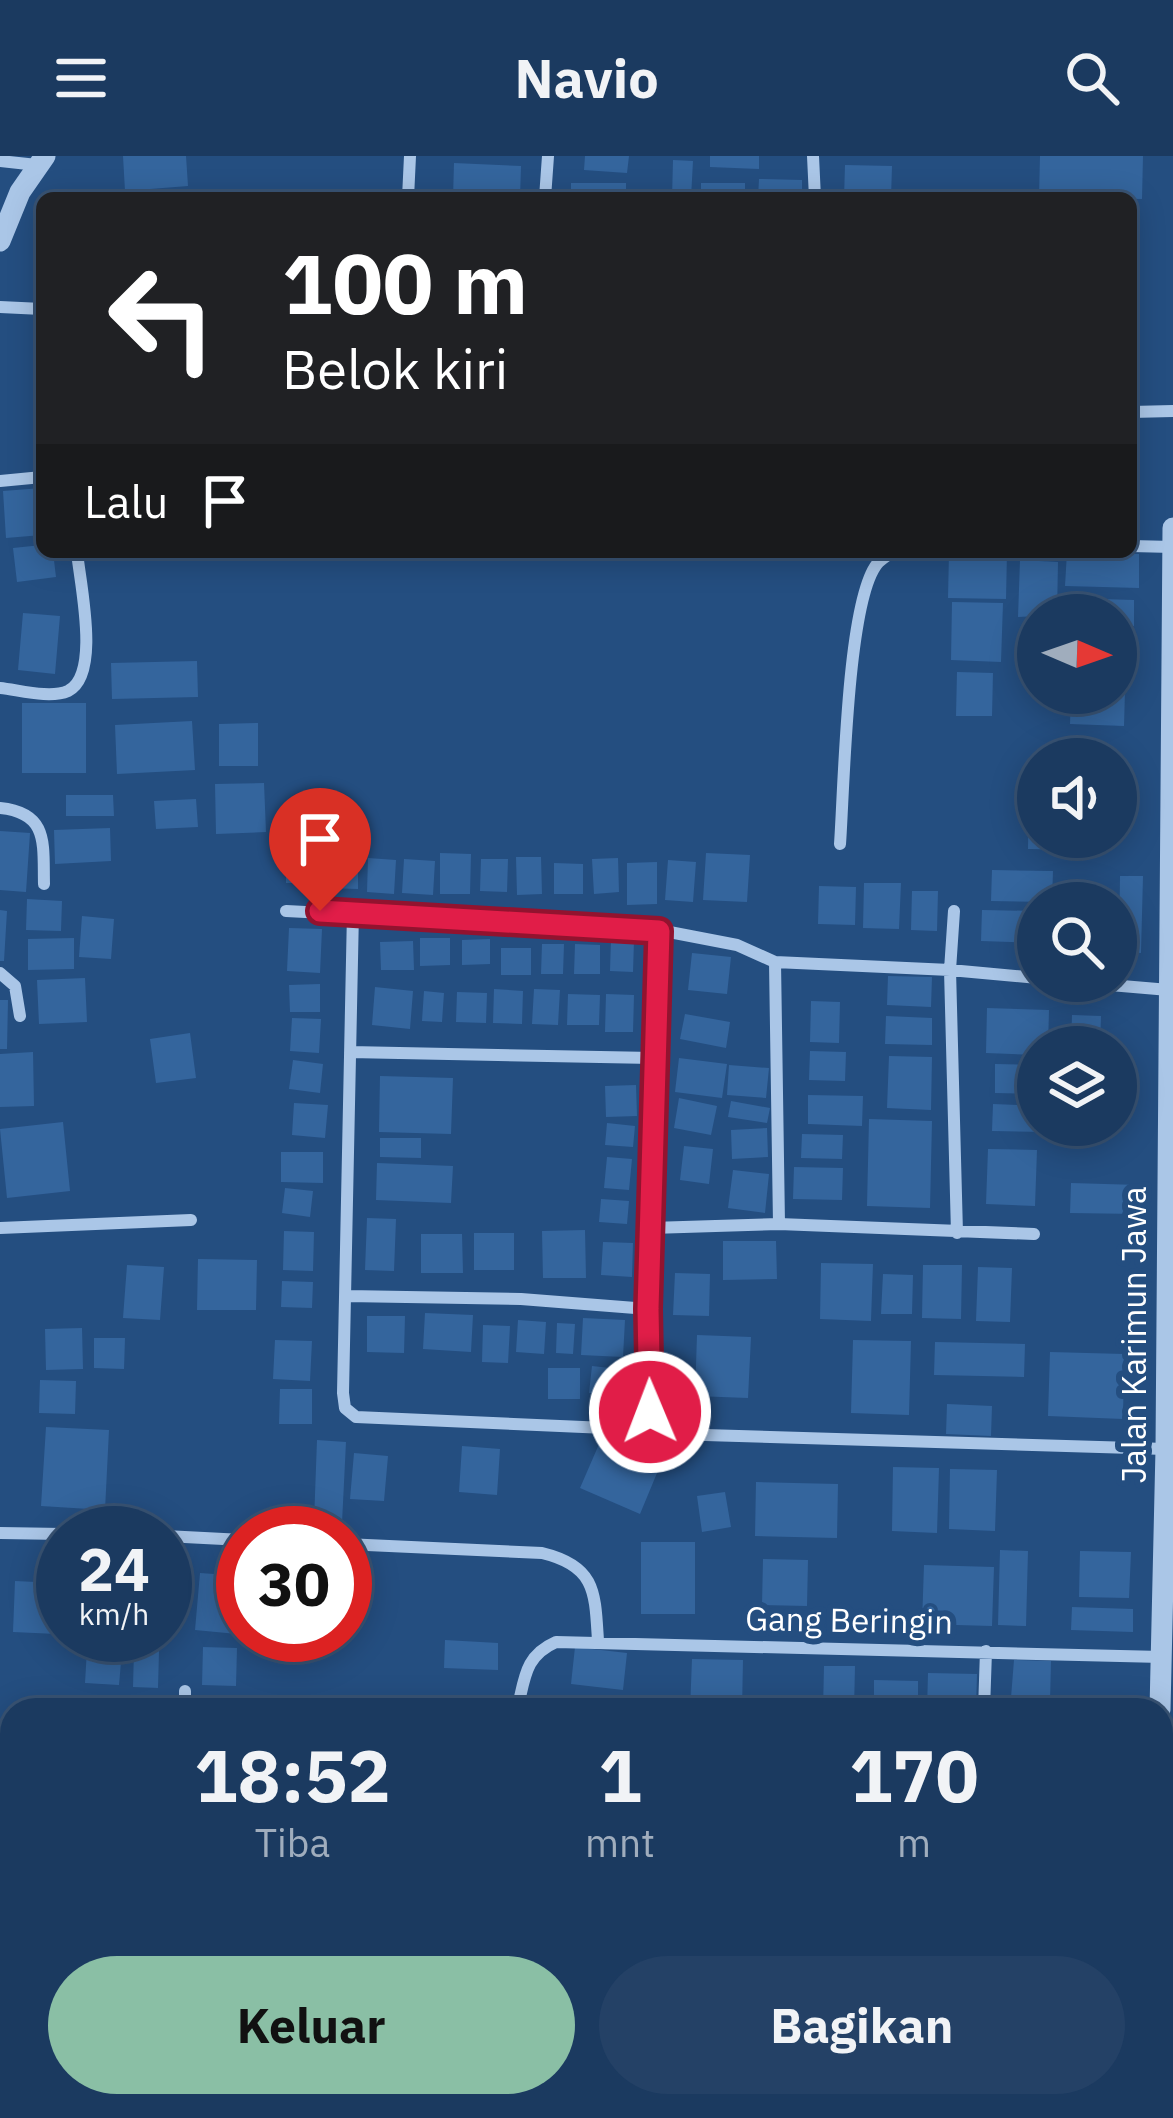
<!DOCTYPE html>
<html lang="id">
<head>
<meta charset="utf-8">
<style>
  body { margin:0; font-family:"IBM Plex Sans",sans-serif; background:#244166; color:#f1f3f6; height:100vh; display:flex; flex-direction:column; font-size:45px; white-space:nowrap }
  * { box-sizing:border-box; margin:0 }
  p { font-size:39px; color:#a0adbd }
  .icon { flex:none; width:66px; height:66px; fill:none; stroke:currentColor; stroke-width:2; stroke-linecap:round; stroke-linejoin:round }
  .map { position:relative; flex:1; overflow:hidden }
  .side { position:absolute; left:0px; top:1542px; width:1173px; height:420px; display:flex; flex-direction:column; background:#1b3a60; border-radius:36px 36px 0 0; box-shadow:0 6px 30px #0003,0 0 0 3px #395475 }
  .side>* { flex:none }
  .guide { position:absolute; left:36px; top:36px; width:1101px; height:366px; border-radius:18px; box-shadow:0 6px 30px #0003,0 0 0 3px #395475; background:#202124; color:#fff; overflow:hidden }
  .needle { width:78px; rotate:92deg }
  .controls { position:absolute; left:1017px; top:438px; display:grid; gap:24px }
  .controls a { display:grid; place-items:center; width:120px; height:120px; border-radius:50%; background:#1b3a60; box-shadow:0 6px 30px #0003,0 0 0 3px #395475; font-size:60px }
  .speed { position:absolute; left:36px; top:1350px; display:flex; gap:24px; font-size:60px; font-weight:700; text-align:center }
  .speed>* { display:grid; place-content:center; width:156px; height:156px; border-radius:50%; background:#1b3a60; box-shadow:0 6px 30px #0003,0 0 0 3px #395475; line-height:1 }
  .speed small { font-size:30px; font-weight:400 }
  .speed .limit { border:18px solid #d22; background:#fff; color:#111 }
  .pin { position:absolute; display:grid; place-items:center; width:102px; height:102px; color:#fff; margin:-123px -51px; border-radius:50% 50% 50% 0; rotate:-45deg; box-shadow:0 0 12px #0007 }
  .pin .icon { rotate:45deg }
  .me { position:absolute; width:132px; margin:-66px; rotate:359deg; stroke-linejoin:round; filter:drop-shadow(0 0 9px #0008) }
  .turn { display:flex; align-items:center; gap:42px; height:252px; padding:0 48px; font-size:54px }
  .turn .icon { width:156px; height:156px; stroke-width:2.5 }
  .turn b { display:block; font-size:84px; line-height:102px }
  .then { display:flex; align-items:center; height:114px; padding:0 48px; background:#0003; gap:24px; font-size:45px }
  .eta { display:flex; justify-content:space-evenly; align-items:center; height:204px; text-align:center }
  .eta b { font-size:72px; font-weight:700; line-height:84px }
  .cta { display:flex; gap:24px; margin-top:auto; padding:24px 48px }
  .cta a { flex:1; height:138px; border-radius:72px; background:#8abfa5; color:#111; font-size:48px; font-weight:700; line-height:138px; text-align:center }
  .cta a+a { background:#244166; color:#f1f3f6 }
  header { display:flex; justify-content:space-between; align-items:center; height:156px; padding:0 48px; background:#1b3a60; font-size:54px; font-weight:700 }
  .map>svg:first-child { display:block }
  .building { fill:#34659d }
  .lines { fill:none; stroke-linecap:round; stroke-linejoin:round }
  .minor { stroke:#aac6e7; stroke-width:12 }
  .tertiary { stroke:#aac6e7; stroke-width:21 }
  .route-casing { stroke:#92132f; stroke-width:30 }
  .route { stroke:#e11d48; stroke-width:21 }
  .labels { text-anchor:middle; stroke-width:12; stroke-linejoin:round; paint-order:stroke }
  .street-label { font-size:33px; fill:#fff; stroke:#244e80 }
</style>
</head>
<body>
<header><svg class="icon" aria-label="menu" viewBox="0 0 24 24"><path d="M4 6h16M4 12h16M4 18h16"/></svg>Navio<svg class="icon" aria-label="search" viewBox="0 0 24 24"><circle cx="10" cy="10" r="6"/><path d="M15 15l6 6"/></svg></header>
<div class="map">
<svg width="1173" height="1962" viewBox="0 0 1173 1962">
  <rect width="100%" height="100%" fill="#244e80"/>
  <path class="building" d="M123 0H186L188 30 125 35Z
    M585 0H629L627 17 584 14Z
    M710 0H759V13L710 11Z
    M1040 0H1143L1142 43 1039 41Z
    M673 4 693 5 691 42H672Z
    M454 7 521 10 520 42H453Z
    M845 9 892 10 891 42H844Z
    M759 23 802 24V42H758Z
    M571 27H626V42H571Z
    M701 27H745V42H701Z
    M1131 263H1138L1137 308H1131Z
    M42 332V379L6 382 3 335Z
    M42 389V396H53L56 421 17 426 13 392Z
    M949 396H1007L1006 443 948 442Z
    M1067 396 1139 398V432L1065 430Z
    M1020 404 1058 406 1057 459 1018 461Z
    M1070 442 1134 444V470H1116V459H1069Z
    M952 446 1003 447 1001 506 951 504Z
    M23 457 60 460 55 518 18 514Z
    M197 505 198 541 112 543 111 507Z
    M957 516 993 517 992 560H956Z
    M1116 535H1125L1124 570 1070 568 1071 537Z
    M22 547H86V617H22Z
    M192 565 195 614 117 618 115 569Z
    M258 567V610H219V568Z
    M1029 625H1038V681H1078V694L1028 693Z
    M264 627 266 676 216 678 215 628Z
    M66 639H113L114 660H66Z
    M196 643 198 671 156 673 154 645Z
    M110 672 111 705 55 708 54 674Z
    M0 675 30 677 26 736 0 734Z
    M286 696H315V727H286Z
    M440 697 471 698 470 738H440Z
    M706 697 750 699 747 746 703 744Z
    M326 698H358V733L326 732Z
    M516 701H541L542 738 517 739Z
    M368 702 396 704 394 738 367 736Z
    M618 702 619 736 594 738 592 703Z
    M404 703 435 705 433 739 402 737Z
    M481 703H508L507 736 480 735Z
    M668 704 696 706 693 746 665 744Z
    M657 706V748L627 749V707Z
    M554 707 583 708V738H554Z
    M992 714 1053 715 1052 746 991 745Z
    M1120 720H1143L1141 797 1119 796Z
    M864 727H901L899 773 863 772Z
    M1070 728 1103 730V747H1069Z
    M819 730 856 731 855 769 818 768Z
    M912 735H938L937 775 911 774Z
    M27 743 62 745 61 775 26 774Z
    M0 754 7 755 4 805H0Z
    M982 754 1038 755V787L981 785Z
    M82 760 114 763 111 803 79 801Z
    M289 772 322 773 320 817 287 815Z
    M74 782V813L28 814V783Z
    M420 782H450V809L420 810Z
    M490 783V808L462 809V784Z
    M611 783 634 784 633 816 610 815Z
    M413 785 414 814H381L380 786Z
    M542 788H564L563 818H541Z
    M575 788 600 789V818H574Z
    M501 792H531V819H501Z
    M692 797 731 801 727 838 688 834Z
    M888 820 932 821 931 851 887 849Z
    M85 822 87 866 39 868 37 824Z
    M320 828V856H290L289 829Z
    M375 831 413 835 410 873 372 869Z
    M494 833 523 835 522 868 493 867Z
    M534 833 560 834 558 869 532 868Z
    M424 835 444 837 442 866 422 865Z
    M457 836 487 837 486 867 456 866Z
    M568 838 600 839 599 869H567Z
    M606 838 634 839 633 876H605Z
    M0 844H8L7 893H0Z
    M811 845 840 846 839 887 810 886Z
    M987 852 1049 854 1048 891H1038V899L986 897Z
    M685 858 730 866 726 892 680 883Z
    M1072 859 1101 860 1100 891H1071Z
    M886 860 932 862V889L885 888Z
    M292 862 321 863 319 897 290 895Z
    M190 877 196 922 156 927 150 883Z
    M810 895 846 896 845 925 809 924Z
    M33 896 34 950 0 951V898Z
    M889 900 932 901 931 954 887 952Z
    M679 902 727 908 722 942 675 936Z
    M293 904 323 908 320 937 289 933Z
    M995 908 1038 909V938L995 937Z
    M729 909 769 912 766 942 727 939Z
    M380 920 453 922 451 978 379 976Z
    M636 929 637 960 606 961 605 930Z
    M808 939 863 940 862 970 808 968Z
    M679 942 717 950 711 979 674 972Z
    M731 945 770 952 767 967 728 961Z
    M294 947 328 949 325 982 292 979Z
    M993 948 1038 950V969H1045V976L992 975Z
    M869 963 932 965 930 1052 867 1050Z
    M63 966 70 1035 7 1042 0 973Z
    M607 967 635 970 633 991 605 989Z
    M767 972 768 1001 732 1003 731 974Z
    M802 978 843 979 842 1003 801 1002Z
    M380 982H421V1002L380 1001Z
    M684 990 713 993 709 1028 680 1024Z
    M988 993 1037 994 1035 1050 986 1048Z
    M281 996H323V1027L281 1026Z
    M607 1001 632 1003 629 1034 604 1032Z
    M377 1007 453 1010 451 1047 376 1044Z
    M794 1011 843 1012 842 1044 793 1043Z
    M733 1014 769 1018 765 1057 728 1052Z
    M1071 1027 1139 1029 1138 1058 1070 1057Z
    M285 1032 313 1035 310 1061 282 1057Z
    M601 1043 629 1045 627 1068 599 1066Z
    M367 1062 396 1063 394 1115 365 1114Z
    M585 1074 586 1122H543L542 1075Z
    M284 1075 314 1076 313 1115 283 1114Z
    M474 1077H514V1114H474Z
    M421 1078H462L463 1117H421Z
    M723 1085H776L777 1123 723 1124Z
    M603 1086 633 1087 632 1121 601 1119Z
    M198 1103 257 1104 256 1154H197Z
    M821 1107 873 1108 871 1165 820 1163Z
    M127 1109 164 1111 160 1164 123 1162Z
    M923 1109H962L961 1163 922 1162Z
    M978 1111 1012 1112 1010 1166 976 1165Z
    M675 1117 710 1118 709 1160 673 1159Z
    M883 1118 913 1119 912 1158H881Z
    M282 1125 313 1126 312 1152 281 1151Z
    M425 1157 473 1159 471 1196 423 1193Z
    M367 1160H405L404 1197 367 1196Z
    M583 1162 625 1164 623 1201 581 1199Z
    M518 1164 546 1166 544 1198 516 1196Z
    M557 1167 575 1168 573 1198 556 1197Z
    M483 1169 510 1170 508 1207 482 1206Z
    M82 1172 83 1213 46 1214 45 1173Z
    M697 1179 751 1181 748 1242 695 1240Z
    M94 1182H125L124 1213 94 1212Z
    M275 1184 312 1185 310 1225 273 1223Z
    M853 1184 911 1185 909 1259 851 1257Z
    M935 1186 1025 1188 1024 1221 934 1219Z
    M1050 1196 1124 1198 1123 1263 1048 1260Z
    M592 1210 619 1213 615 1240 589 1237Z
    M548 1212H580V1243H548Z
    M40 1224 76 1225 75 1258 39 1257Z
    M280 1233H312V1268H279Z
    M947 1248 992 1250 991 1280 946 1278Z
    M46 1271 109 1274 105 1354 41 1350Z
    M603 1279 662 1305 640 1358 580 1332Z
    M317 1284 346 1286 342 1367 314 1366Z
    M462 1290 500 1293 497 1339 459 1336Z
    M354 1297 388 1300 384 1345 350 1343Z
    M893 1311 939 1312 937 1377 892 1375Z
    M950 1313 997 1314 995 1375 949 1373Z
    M756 1326 838 1328 837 1382 755 1380Z
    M725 1336 731 1371 702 1376 697 1340Z
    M641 1386H695V1458H641Z
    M1000 1394 1028 1395 1026 1470 998 1469Z
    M1080 1395 1131 1396 1129 1442 1079 1441Z
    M763 1403 808 1404 807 1450 762 1449Z
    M924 1409 994 1411 992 1470 922 1468Z
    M200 1417 242 1420 237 1478 195 1474Z
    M15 1425 57 1427 56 1478 13 1476Z
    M1072 1451 1133 1453V1476L1071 1474Z
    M445 1484 498 1487V1514L444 1512Z
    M203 1491 237 1492 236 1530 202 1529Z
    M575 1491 627 1497 623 1534 571 1528Z
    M87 1493 122 1495 119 1529 85 1527Z
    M134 1494 159 1495 158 1532 133 1531Z
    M692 1503 743 1504 742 1554H690Z
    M1014 1504 1051 1505 1050 1546 1126 1548V1554H1010Z
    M824 1510H855L854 1554H823Z
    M928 1517 977 1518 976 1554H927Z
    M874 1524 918 1525V1554H874Z
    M193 1539 241 1542 240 1554H193Z
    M558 1545 627 1546V1554H558Z
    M0 1596H12V1629H0Z
    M0 1872H12V1950H22V1962H0Z
    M201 1950H228V1962H200Z
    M248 1950H307V1962H248Z
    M345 1950H409V1960L345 1958Z
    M558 1950H625V1962L557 1961Z
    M666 1950H716V1960L670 1962 665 1959Z
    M723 1950H774V1956L723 1955Z
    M817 1950H875V1962H816Z
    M886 1950H945V1962H885Z
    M983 1950H1053V1962H983Z
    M1067 1950H1118V1962L1066 1961Z"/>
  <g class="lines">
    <path class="minor" d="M813 0 815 42
      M0 5 37 9
      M408 42 410 0
      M545 42 548 0
      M0 151 42 153
      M1131 256 1173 255
      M0 325 42 321
      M1131 390 1173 391
      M0 532C19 534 50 543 68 535 101 519 80 428 77 396
      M0 652C49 657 43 688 44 728
      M840 688C844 633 847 446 877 408 881 403 887 400 892 396
      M286 755 659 774 737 789 775 806 950 814 1038 822
      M954 755 950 814 957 1077
      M353 756 343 1237 345 1252 356 1261 629 1273 646 1265 651 1256 648 1153 659 774
      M775 806 779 1068
      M0 817 15 830 20 860
      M1063 825 1169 834
      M350 896 653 902
      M0 1072 191 1064
      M651 1072 779 1068 1034 1078
      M347 1140 521 1143 648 1153
      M705 1279 1166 1293
      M0 1377 63 1378
      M165 1380 243 1384
      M345 1388 542 1397C596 1410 595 1436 598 1485
      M286 1549 373 1554
      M185 1554V1535
      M517 1554C525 1523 524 1500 556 1486L1162 1501
      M984 1554 986 1495
      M172 1962 173 1950
      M329 1962 330 1950
      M650 1962V1950
      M792 1962V1950
      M964 1962V1950"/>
    <path class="tertiary" d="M0 85 20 36 45 0
      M1160 1554 1166 1293 1173 372
      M1154 1962V1950"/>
  </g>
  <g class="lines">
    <g class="route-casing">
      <path id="route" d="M320 755 659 775 648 1153 650 1256"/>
    </g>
    <use href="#route" class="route"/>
  </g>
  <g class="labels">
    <g class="street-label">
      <text transform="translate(1134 1179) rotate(-90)" y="12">Jalan Karimun Jawa</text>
      <text transform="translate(849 1464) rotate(1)" y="12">Gang Beringin</text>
    </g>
  </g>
</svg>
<div class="controls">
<a><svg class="needle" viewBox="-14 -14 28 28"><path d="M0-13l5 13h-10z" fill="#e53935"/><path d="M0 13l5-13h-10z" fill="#a0adbd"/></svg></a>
<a><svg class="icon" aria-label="sound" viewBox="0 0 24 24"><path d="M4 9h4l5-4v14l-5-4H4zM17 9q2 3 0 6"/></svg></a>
<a><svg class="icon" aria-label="search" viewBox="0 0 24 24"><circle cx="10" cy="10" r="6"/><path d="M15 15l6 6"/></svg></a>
<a><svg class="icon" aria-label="layers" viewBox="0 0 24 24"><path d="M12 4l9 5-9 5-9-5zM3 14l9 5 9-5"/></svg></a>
</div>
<div class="speed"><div>24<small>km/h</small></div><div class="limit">30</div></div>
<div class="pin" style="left:320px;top:755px;background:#d93025"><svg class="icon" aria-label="arrive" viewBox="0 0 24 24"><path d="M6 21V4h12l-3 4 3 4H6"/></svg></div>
<svg class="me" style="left:650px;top:1256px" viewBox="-20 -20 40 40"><circle r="17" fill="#e11d48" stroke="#fff" stroke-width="3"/><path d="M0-11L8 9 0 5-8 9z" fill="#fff"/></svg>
<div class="guide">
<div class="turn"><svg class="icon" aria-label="left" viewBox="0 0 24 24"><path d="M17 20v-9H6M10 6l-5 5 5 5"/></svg><div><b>100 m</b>Belok kiri</div></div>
<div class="then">Lalu<svg class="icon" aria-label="arrive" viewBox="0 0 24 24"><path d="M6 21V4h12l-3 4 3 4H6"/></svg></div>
</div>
<section class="side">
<div class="eta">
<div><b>18:52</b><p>Tiba</p></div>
<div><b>1</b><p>mnt</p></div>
<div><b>170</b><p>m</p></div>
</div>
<div class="cta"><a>Keluar</a><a>Bagikan</a></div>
</section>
</div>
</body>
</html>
